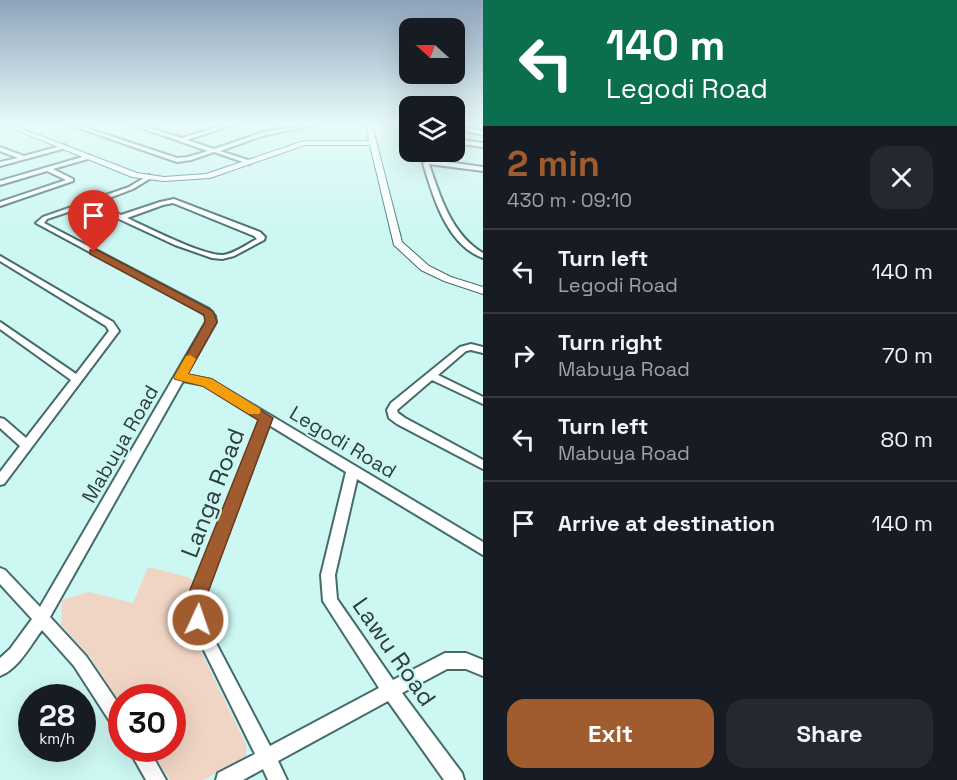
<!DOCTYPE html>
<html lang="en">
<head>
<meta charset="utf-8">
<style>
  body { margin:0; font-family:"Space Grotesk",sans-serif; background:#242831; color:#f1f3f6; height:100vh; display:flex; flex-direction:column; font-size:22px; white-space:nowrap }
  * { box-sizing:border-box; margin:0 }
  p { font-size:20px; color:#9ea1a6 }
  .icon { flex:none; width:33px; height:33px; fill:none; stroke:currentColor; stroke-width:2; stroke-linecap:round; stroke-linejoin:round }
  .map { position:relative; flex:1; overflow:hidden }
  .sheet { display:flex; flex-direction:column; background:#171b24; width:474px }
  .sheet>* { flex:none }
  .hud { background:#0b6e4f; color:#fff; overflow:hidden }
  .needle { width:39px; rotate:291deg }
  .controls { position:absolute; left:399px; top:18px; display:grid; gap:12px }
  .controls a { display:grid; place-items:center; width:66px; height:66px; border-radius:12px; background:#171b24; box-shadow:0 6px 24px #0002; font-size:30px }
  .speed { position:absolute; left:18px; top:684px; display:flex; gap:12px; font-size:30px; font-weight:700; text-align:center }
  .speed>* { display:grid; place-content:center; width:78px; height:78px; border-radius:50%; background:#171b24; box-shadow:0 6px 24px #0002; line-height:1 }
  .speed small { font-size:15px; font-weight:400 }
  .speed .limit { border:9px solid #d22; background:#fff; color:#111 }
  .pin { position:absolute; display:grid; place-items:center; width:51px; height:51px; color:#fff; margin:-62px -26px; border-radius:50% 50% 50% 0; rotate:-45deg; box-shadow:0 0 6px #0007 }
  .pin .icon { rotate:45deg }
  .me { position:absolute; width:66px; margin:-33px; rotate:3deg; stroke-linejoin:round; filter:drop-shadow(0 0 4px #0008) }
  .turn { display:flex; align-items:center; gap:21px; height:126px; padding:0 24px; font-size:27px }
  .turn .icon { width:78px; height:78px; stroke-width:2.5 }
  .turn b { display:block; font-size:42px; line-height:51px }
  .round { display:grid; place-items:center; flex:none; width:63px; height:63px; border-radius:18px; background:#242831 }
  .head { display:flex; align-items:center; justify-content:space-between; height:102px; padding:0 24px }
  h1 { font-size:36px; font-weight:700; line-height:45px; color:#a05c2e }
  .primary-button { display:flex; gap:12px; margin-top:auto; padding:12px 24px }
  .primary-button a { flex:1; height:69px; border-radius:18px; background:#a05c2e; color:#fff; font-size:24px; font-weight:700; line-height:69px; text-align:center }
  .primary-button a+a { background:#242831; color:#f1f3f6 }
  ul { padding:0; list-style:none }
  li { display:flex; align-items:center; gap:18px; height:84px; padding:0 24px; border-top:2px solid #363941 }
  li div { flex:1 }
  li b { display:block; font-size:22px }
  li em { font-style:normal }
  main { display:flex; flex:1; min-height:0 }
  .map>svg:first-child { display:block }
  .green { fill:#f0d5c4 }
  .lines { fill:none; stroke-linecap:round; stroke-linejoin:round }
  .minor-casing { stroke:#456c6a; stroke-width:4 }
  .tertiary-casing { stroke:#456c6a; stroke-width:2 }
  .minor { fill:#fff; fill-rule:evenodd }
  .tertiary { fill:#fff; fill-rule:evenodd }
  .route { fill:#a05c2e; stroke:#683c1e; stroke-width:1.5 }
  .slow { fill:#f59e0b }
  .labels { text-anchor:middle; stroke-width:4.5; stroke-linejoin:round; paint-order:stroke }
  .street-label { font-size:20px; fill:#2d3e3d; stroke:#ccf7f3 }
  .near-street-label { font-size:24px; fill:#2d3e3d; stroke:#ccf7f3 }
</style>
</head>
<body>
<main>
<div class="map">
<svg width="483" height="780" viewBox="0 0 483 780">
  <rect width="100%" height="100%" fill="#ccf7f3"/>
  <path class="green" d="M148 567 188 577 196 583 186 610 189 627 246 744V758L203 780H170L150 749 172 748V698H122L121 705 90 657 61 625 62 600 89 592 133 603Z"/>
  <g class="lines">
    <g class="minor-casing">
      <path id="minor" d="M70 125H77L177 158 188 157 208 151 133 125H140L182 138 225 125H232L187 140 214 149 264 132 307 125H318L265 135 220 151 251 161 252 162 249 164 214 152 191 160 177 162Z
        M407 125H410V127H408Z
        M454 125 483 131V135L454 128Z
        M454 139 483 143V147L454 143Z
        M64 145 67 147 66 148 0 166V162L18 158 0 151V147L24 156Z
        M89 155 92 157 91 158 53 169 73 179V181L0 206V202L66 180 47 171 0 185V181Z
        M433 160 483 167V171L429 164C440 197 452 235 483 253V258C447 245 433 197 423 163Z
        M149 175 152 177 151 178 133 189 96 203 121 215 160 202 174 199 260 232 265 237 264 240 234 256 222 259 212 258 175 245 89 205 47 219 44 223 209 309 215 316 216 322 186 375 211 380 483 542V555L357 479 335 575 337 599 393 680 445 653H466L483 660V676L466 669H447L402 693 462 773 464 780H444L388 701 278 761 287 780H268L263 769 243 780H216L218 773 255 754 195 632 188 612 191 595 260 419 204 385 183 381 50 617 86 656 122 709V733L116 731 74 666 42 630C30 646 19 668 0 676V658L10 649 32 619 0 584V568L5 570 40 607 206 322 207 317 203 313 36 223 43 217 129 187ZM173 203 254 236 257 239C247 244 234 254 223 255 203 256 147 227 127 218L163 205ZM269 425 346 472 321 575 323 601 379 688 270 746 207 626 204 612 205 595Z
        M0 256 113 322 119 331 4 484 0 485V472L20 446 0 428V418L4 419 26 438 71 380 0 329V322L76 374 109 331 106 326 0 261Z
        M471 344 483 347V353L471 350 466 351 438 375 483 397V404L432 380 397 410 398 413 405 418 483 460V469L397 424 389 418 387 410 391 403 460 347Z
        M128 748H148L166 780H146Z"/>
    </g>
    <g class="tertiary-casing">
      <path id="tertiary" d="M4 125H12L137 173 164 177 206 174 304 141H369L366 125H372L402 242 429 266 451 277 483 287V294L444 281 421 270 394 245 370 145H305L210 178 164 181 132 177Z"/>
    </g>
    <use href="#minor" class="minor"/>
    <use href="#tertiary" class="tertiary"/>
  </g>
  <linearGradient id="sky" x2="0" y2="1"><stop stop-color="#8fa4bc"/><stop offset="0.53" stop-color="#e8fbfa"/><stop offset="1" stop-color="#e8fbfa" stop-opacity="0"/></linearGradient>
  <rect width="483" height="234" fill="url(#sky)"/>
  <path class="route" d="M90 250H97L213 311 217 322 188 374 212 379 273 418 207 595 208 620 205 626 198 629 191 626 188 620V595L258 420 203 386 175 379 174 377 205 322 204 315 90 254Z"/>
  <path class="slow" d="M190 355 196 359 188 374 212 379 259 408 261 411 259 414H249L203 386 175 379 174 377 186 356Z"/>
  <g class="labels">
    <g class="street-label">
      <text transform="translate(343 442) rotate(31)" y="7">Legodi Road</text>
      <text transform="translate(120 444) rotate(-60)" y="7">Mabuya Road</text>
    </g>
    <g class="near-street-label">
      <text transform="translate(213 493) rotate(-69)" y="8">Langa Road</text>
      <text transform="translate(394 652) rotate(55)" y="8">Lawu Road</text>
    </g>
  </g>
</svg>
<div class="controls">
<a><svg class="needle" viewBox="-14 -14 28 28"><path d="M0-13l5 13h-10z" fill="#e53935"/><path d="M0 13l5-13h-10z" fill="#9ea1a6"/></svg></a>
<a><svg class="icon" aria-label="layers" viewBox="0 0 24 24"><path d="M12 4l9 5-9 5-9-5zM3 14l9 5 9-5"/></svg></a>
</div>
<div class="speed"><div>28<small>km/h</small></div><div class="limit">30</div></div>
<div class="pin" style="left:94px;top:252px;background:#d93025"><svg class="icon" aria-label="arrive" viewBox="0 0 24 24"><path d="M6 21V4h12l-3 4 3 4H6"/></svg></div>
<svg class="me" style="left:198px;top:620px" viewBox="-20 -20 40 40"><circle r="17" fill="#a05c2e" stroke="#fff" stroke-width="3"/><path d="M0-11L8 9 0 5-8 9z" fill="#fff"/></svg>
</div>
<section class="sheet">
<div class="hud">
<div class="turn"><svg class="icon" aria-label="left" viewBox="0 0 24 24"><path d="M17 20v-9H6M10 6l-5 5 5 5"/></svg><div><b>140 m</b>Legodi Road</div></div>
</div>
<div class="head"><div><h1>2 min</h1><p>430 m · 09:10</p></div><a class="round"><svg class="icon" aria-label="close" viewBox="0 0 24 24"><path d="M6 6l12 12M18 6L6 18"/></svg></a></div>
<ul>
<li><svg class="icon" aria-label="left" viewBox="0 0 24 24"><path d="M17 20v-9H6M10 6l-5 5 5 5"/></svg><div><b>Turn left</b><p>Legodi Road</p></div><em>140 m</em></li>
<li><svg class="icon" aria-label="right" viewBox="0 0 24 24"><path d="M7 20v-9h11M14 6l5 5-5 5"/></svg><div><b>Turn right</b><p>Mabuya Road</p></div><em>70 m</em></li>
<li><svg class="icon" aria-label="left" viewBox="0 0 24 24"><path d="M17 20v-9H6M10 6l-5 5 5 5"/></svg><div><b>Turn left</b><p>Mabuya Road</p></div><em>80 m</em></li>
<li><svg class="icon" aria-label="arrive" viewBox="0 0 24 24"><path d="M6 21V4h12l-3 4 3 4H6"/></svg><div><b>Arrive at destination</b></div><em>140 m</em></li>
</ul>
<div class="primary-button"><a>Exit</a><a>Share</a></div>
</section>
</main>
</body>
</html>
